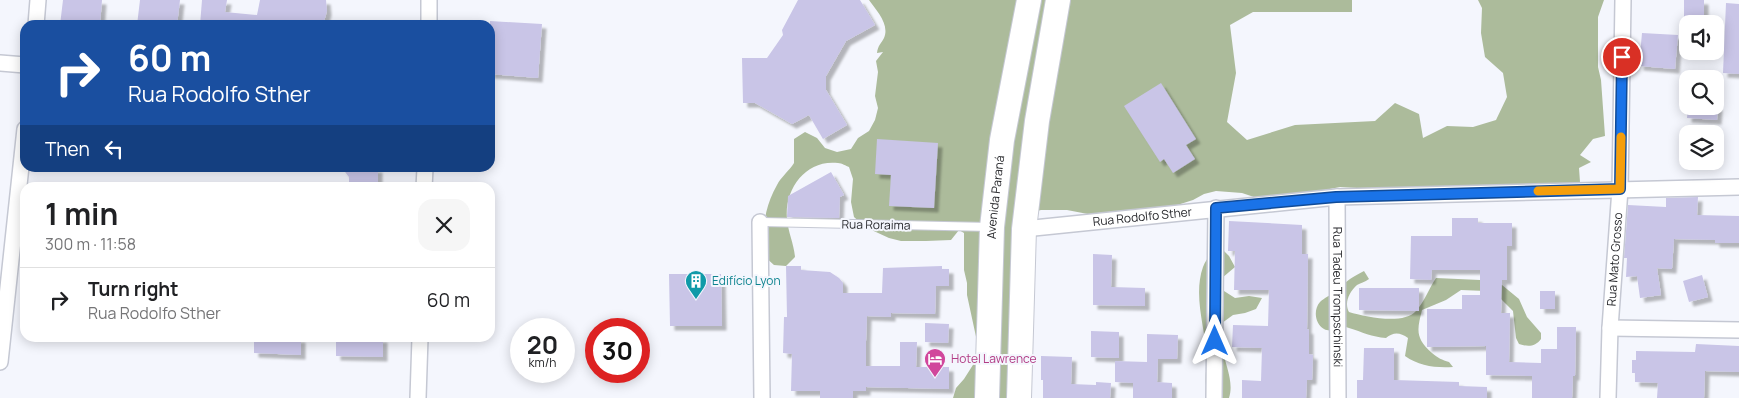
<!DOCTYPE html>
<html lang="en">
<head>
<meta charset="utf-8">
<style>
  body { margin:0; font-family:Manrope,sans-serif; background:#f6f6f6; color:#202124; height:100vh; display:flex; flex-direction:column; font-size:19px; white-space:nowrap }
  * { box-sizing:border-box; margin:0 }
  p { font-size:16px; color:#757577 }
  .icon { flex:none; width:28px; height:28px; fill:none; stroke:currentColor; stroke-width:2; stroke-linecap:round; stroke-linejoin:round }
  .map { position:relative; flex:1; overflow:hidden }
  .sheet { position:absolute; left:20px; top:182px; width:475px; height:160px; display:flex; flex-direction:column; background:#fff; border-radius:15px; box-shadow:0 2px 12px #0003 }
  .sheet>* { flex:none }
  .top-card { position:absolute; left:20px; top:20px; width:475px; height:152px; border-radius:15px; box-shadow:0 2px 12px #0003; background:#1a4fa0; color:#fff; overflow:hidden }
  .buttons { position:absolute; left:1679px; top:15px; display:grid; gap:10px }
  .buttons a { display:grid; place-items:center; width:45px; height:45px; border-radius:10px; background:#fff; box-shadow:0 2px 12px #0003; font-size:25px }
  .speed { position:absolute; left:510px; top:318px; display:flex; gap:10px; font-size:25px; font-weight:700; text-align:center }
  .speed>* { display:grid; place-content:center; width:65px; height:65px; border-radius:50%; background:#fff; box-shadow:0 2px 12px #0003; line-height:1 }
  .speed small { font-size:12px; font-weight:400 }
  .speed .limit { border:8px solid #d22; background:#fff; color:#111 }
  .pin { position:absolute; display:grid; place-items:center; width:42px; height:42px; color:#fff; margin:-21px; border:2px solid #fff; border-radius:50%; box-shadow:0 1px 5px #0007 }
  .me { position:absolute; width:55px; margin:-28px; rotate:0deg; stroke-linejoin:round; filter:drop-shadow(0 0 4px #0008) }
  .turn { display:flex; align-items:center; gap:18px; height:105px; padding:0 25px; font-size:22px }
  .turn .icon { width:65px; height:65px; stroke-width:2.5 }
  .turn b { display:block; font-size:35px; line-height:42px }
  .then { display:flex; align-items:center; height:48px; padding:0 25px; background:#0003; gap:10px; font-size:19px }
  .round { display:grid; place-items:center; flex:none; width:52px; height:52px; border-radius:15px; background:#f6f6f6 }
  .overview { display:flex; align-items:center; justify-content:space-between; height:85px; padding:0 25px }
  h1 { font-size:30px; font-weight:700; line-height:38px }
  ul { padding:0; list-style:none }
  li { display:flex; align-items:center; gap:15px; height:65px; padding:0 25px; border-top:1px solid #e0e0e0 }
  li div { flex:1 }
  li b { display:block; font-size:19px }
  li em { font-style:normal }
  .map>svg:first-child { display:block }
  .forest { fill:#acbb9b }
  .building { fill:#c9c5e7; filter:url(#shadow) }
  .lines { fill:none; stroke-linecap:round; stroke-linejoin:round }
  .lane-casing { stroke:#c5c8d3; stroke-width:10 }
  .street-casing { stroke:#c5c8d3; stroke-width:18 }
  .primary-casing { stroke:#c5c8d3; stroke-width:26 }
  .lane { stroke:#fff; stroke-width:8 }
  .street { stroke:#fff; stroke-width:15 }
  .primary { stroke:#fff; stroke-width:24 }
  .route-casing { stroke:#114b97; stroke-width:12 }
  .route { stroke:#1a73e8; stroke-width:9 }
  .slow { stroke:#f59e0b; stroke-width:9 }
  .labels { text-anchor:middle; stroke-width:4; stroke-linejoin:round; paint-order:stroke }
  .street-label { font-size:12px; fill:#1f2024; stroke:#f4f6fd }
  .culture-label { font-size:12px; fill:#0d838f; stroke:#f4f6fd; text-anchor:start }
  .hotel-label { font-size:12px; fill:#b23c85; stroke:#f4f6fd; text-anchor:start }
</style>
</head>
<body>
<div class="map">
<svg width="1739" height="398" viewBox="0 0 1739 398">
  <defs>
    <filter id="shadow"><feDropShadow dx="4.5" dy="4.5" stdDeviation="1" flood-color="#0004"/></filter>
  </defs>
  <rect width="100%" height="100%" fill="#f4f6fd"/>
  <path class="forest" d="M869 0H1352V12H1253L1230 25 1236 73 1227 122 1247 140 1295 125 1375 121 1395 103 1419 114 1423 138 1447 126 1473 127 1496 120 1507 97 1503 73 1485 57 1481 33 1482 8 1478 0H1604L1598 17V67L1601 80 1605 136 1593 139 1580 155 1591 162 1579 168 1580 182 1561 186 1433 188 1418 187 1391 190 1340 187 1299 195 1257 198 1242 193 1216 191 1204 194 1193 200 1168 208 1093 215 1067 210H1041L1026 214V375L1032 390 1029 398H953L956 388 964 379 978 357V346L967 295V283L964 270V233L959 230 951 240 926 241H901L889 238 865 227 854 217 851 202 853 179 849 167C846 166 842 163 838 163 806 159 784 189 787 219 788 232 794 244 795 257L786 266 774 265 764 256C762 230 764 208 777 185 781 177 789 171 794 163V139L805 132 817 138 825 148 837 152 851 149 858 138 869 131 875 120 878 108 875 96 878 72 876 61 883 52 877 53C878 45 881 44 884 38 890 24 876 10 869 0Z
    M1220 247 1229 256 1235 267 1222 278 1224 291 1235 298 1249 296 1262 298 1256 309 1245 313 1233 315 1222 323C1222 332 1221 342 1223 351 1226 367 1234 382 1229 398H1211C1202 387 1207 370 1207 356 1205 329 1193 295 1203 267 1206 258 1213 253 1220 247Z
    M1364 271 1369 279C1365 282 1360 283 1357 285 1349 292 1344 303 1349 312 1366 317 1404 325 1416 311 1425 301 1429 288 1436 278L1480 280 1502 285 1519 299 1527 317 1541 333V339C1535 347 1528 347 1519 344L1516 338 1513 311 1499 297 1486 291 1461 290 1446 300 1422 310C1417 330 1415 338 1432 353 1438 358 1442 360 1449 362L1453 367C1435 368 1419 366 1405 356L1408 338C1400 332 1393 332 1386 338 1372 337 1362 332 1349 328 1340 324 1333 334 1324 329 1315 324 1313 310 1320 302 1324 298 1331 295 1336 291 1341 288 1345 282 1350 279 1354 276 1359 274 1364 271Z"/>
  <path class="building" d="M63 0H102L100 25H60Z
    M140 0H180L177 25H137Z
    M202 0H227L225 12 257 15 260 0H326L327 11 323 25H200Z
    M798 0H860L875 25 846 41 826 76V90L847 125 823 139 809 115 792 124 755 103H743L742 58H767L783 35 782 30Z
    M1684 0H1704V24H1684Z
    M1726 3 1739 4V74L1723 73Z
    M490 21 542 24 538 78 490 74Z
    M1642 33 1678 35 1675 69 1639 66Z
    M1161 83 1196 139 1186 145 1195 159 1173 173 1164 159 1160 162 1124 106Z
    M1688 106H1718L1717 120 1687 118Z
    M877 139 938 143 934 208 889 206 891 175 875 174Z
    M342 168H378V187L349 188V177Z
    M831 172 844 195 840 197 839 218 787 217 788 196Z
    M1698 197 1697 215 1739 216V243H1715V240L1674 239 1672 269 1657 268 1661 295 1640 298 1637 276 1626 277 1627 258H1624L1628 205 1666 207V198Z
    M1452 218H1478V223H1512V246H1507V280H1502L1501 313H1510L1509 362 1541 363V349H1557V327H1576L1575 376H1573L1572 398H1532V376L1486 375V346L1427 347V309H1462V295H1480V270H1432L1431 280 1410 279 1411 236H1452Z
    M1229 221 1302 225V254H1308L1307 329 1309 330V354L1313 355 1312 380H1307L1306 398H1242V380L1261 381 1262 348 1232 347 1233 325 1268 326 1269 290H1234L1235 251H1228Z
    M1093 254 1112 255 1111 287 1145 288V306L1093 305Z
    M786 266H801V270L830 272 839 278 843 283V293H882L883 268 942 266V269H949V286H936L935 314 891 313V317L867 316 866 341V366H900V342H917L916 367H949V389L866 387V391H853V398H820V391H791L792 354 783 353 784 317H787Z
    M669 274H721L722 326H670Z
    M1702 275 1708 297 1689 302 1683 281Z
    M1359 288H1419V311L1359 310Z
    M1540 291H1555V309H1540Z
    M925 323 949 324 948 343 925 342Z
    M1091 331 1119 332V358L1091 357Z
    M1147 334 1178 335 1177 359H1158L1157 382 1172 383V398H1133V383L1115 382V361L1147 362Z
    M254 338H301V355L254 353Z
    M336 338H383V357L336 356Z
    M1696 344 1739 346V372L1705 371 1704 398H1657L1658 383 1635 382V373H1632V360H1636V351L1695 352Z
    M1364 348H1394V380L1459 382V386L1487 387V398H1357V380H1363Z
    M1041 356 1072 357 1071 384 1096 385V382L1111 383 1110 398H1043V380H1041Z"/>
  <g class="lines">
    <g class="lane-casing">
      <path id="lane" d="M760 222 990 227"/>
    </g>
    <g class="street-casing">
      <g id="street">
        <path d="M36 25 38 0"/>
        <path d="M429 25V0"/>
        <path d="M0 63 25 65"/>
        <path d="M424 188 425 168"/>
        <path id="s1" d="M1337 197 1338 398"/>
        <path d="M760 222 762 398"/>
        <path id="s2" d="M1024 229 1337 197 1739 187"/>
        <path d="M1610 328 1739 330"/>
        <path d="M0 362 25 129"/>
        <path d="M418 398 420 338"/>
        <path d="M1214 398 1216 208"/>
        <path id="s3" d="M1608 398 1610 328 1620 189 1623 0"/>
      </g>
    </g>
    <g class="primary-casing">
      <g id="primary">
        <path id="s4" d="M987 398 992 227 1002 140 1029 0"/>
        <path d="M1019 398 1024 229 1037 121 1058 0"/>
      </g>
    </g>
    <use href="#lane" class="lane"/>
    <use href="#street" class="street"/>
    <use href="#primary" class="primary"/>
  </g>
  <g class="lines">
    <g class="route-casing">
      <path id="route" d="M1215 341 1216 208 1336 197 1620 189 1622 57"/>
    </g>
    <use href="#route" class="route"/>
    <path class="slow" d="M1538 191 1620 189 1621 137"/>
  </g>
  <defs>
    <g id="building-pin" transform="scale(1.125)"><path d="M0 17L-7.5 6A9.5 9.5 0 1 1 7.5 6Z" fill="#0f9aa8" stroke="#f4f6fd"/><path d="M-4-6H4V6H1V3H-1V6H-4ZM-2.5-4.3h1.7v1.8h-1.7ZM.8-4.3h1.7v1.8H.8ZM-2.5-1h1.7V.8h-1.7ZM.8-1h1.7V.8H.8Z" fill="#fff"/></g>
    <g id="hotel-pin" transform="scale(1.125)"><path d="M0 17L-7.5 6A9.5 9.5 0 1 1 7.5 6Z" fill="#d1479c" stroke="#f4f6fd"/><path d="M-6-4.5h1.5V1H6V5H4.5V3h-9V5H-6ZM-4 0a1.8 1.8 0 1 1 3.6 0ZM.5 0V-2.5h3Q6-2.5 6 0Z" fill="#fff"/></g>
  </defs>
  <g fill-rule="evenodd">
    <use href="#building-pin" x="696" y="281"/>
    <use href="#hotel-pin" x="935" y="359"/>
  </g>
  <g class="labels">
    <g class="street-label">
      <text dy="4" stroke="none"><textPath href="#s4" startOffset="201">Avenida Paraná</textPath></text>
      <text dy="4" stroke="none"><textPath href="#s2" startOffset="119">Rua Rodolfo Sther</textPath></text>
      <text transform="translate(876 225) rotate(1)" y="4">Rua Roraima</text>
      <text dy="4" stroke="none"><textPath href="#s3" startOffset="139">Rua Mato Grosso</textPath></text>
      <text dy="4" stroke="none"><textPath href="#s1" startOffset="100">Rua Tadeu Trompschinski</textPath></text>
    </g>
    <g class="culture-label">
      <text x="712" y="285">Edifício Lyon</text>
    </g>
    <g class="hotel-label">
      <text x="951" y="363">Hotel Lawrence</text>
    </g>
  </g>
</svg>
<div class="buttons">
<a><svg class="icon" aria-label="sound" viewBox="0 0 24 24"><path d="M4 9h4l5-4v14l-5-4H4zM17 9q2 3 0 6"/></svg></a>
<a><svg class="icon" aria-label="search" viewBox="0 0 24 24"><circle cx="10" cy="10" r="6"/><path d="M15 15l6 6"/></svg></a>
<a><svg class="icon" aria-label="layers" viewBox="0 0 24 24"><path d="M12 4l9 5-9 5-9-5zM3 14l9 5 9-5"/></svg></a>
</div>
<div class="speed"><div>20<small>km/h</small></div><div class="limit">30</div></div>
<div class="pin" style="left:1622px;top:57px;background:#d93025"><svg class="icon" aria-label="arrive" viewBox="0 0 24 24"><path d="M6 21V4h12l-3 4 3 4H6"/></svg></div>
<svg class="me" style="left:1215px;top:341px" viewBox="-20 -20 40 40"><path d="M0-17L14 15 0 8-14 15z" fill="#1a73e8" stroke="#fff" stroke-width="4"/></svg>
<div class="top-card">
<div class="turn"><svg class="icon" aria-label="right" viewBox="0 0 24 24"><path d="M7 20v-9h11M14 6l5 5-5 5"/></svg><div><b>60 m</b>Rua Rodolfo Sther</div></div>
<div class="then">Then<svg class="icon" aria-label="left" viewBox="0 0 24 24"><path d="M17 20v-9H6M10 6l-5 5 5 5"/></svg></div>
</div>
<section class="sheet">
<div class="overview"><div><h1>1 min</h1><p>300 m · 11:58</p></div><a class="round"><svg class="icon" aria-label="close" viewBox="0 0 24 24"><path d="M6 6l12 12M18 6L6 18"/></svg></a></div>
<ul>
<li><svg class="icon" aria-label="right" viewBox="0 0 24 24"><path d="M7 20v-9h11M14 6l5 5-5 5"/></svg><div><b>Turn right</b><p>Rua Rodolfo Sther</p></div><em>60 m</em></li>
</ul>
</section>
</div>
</body>
</html>
